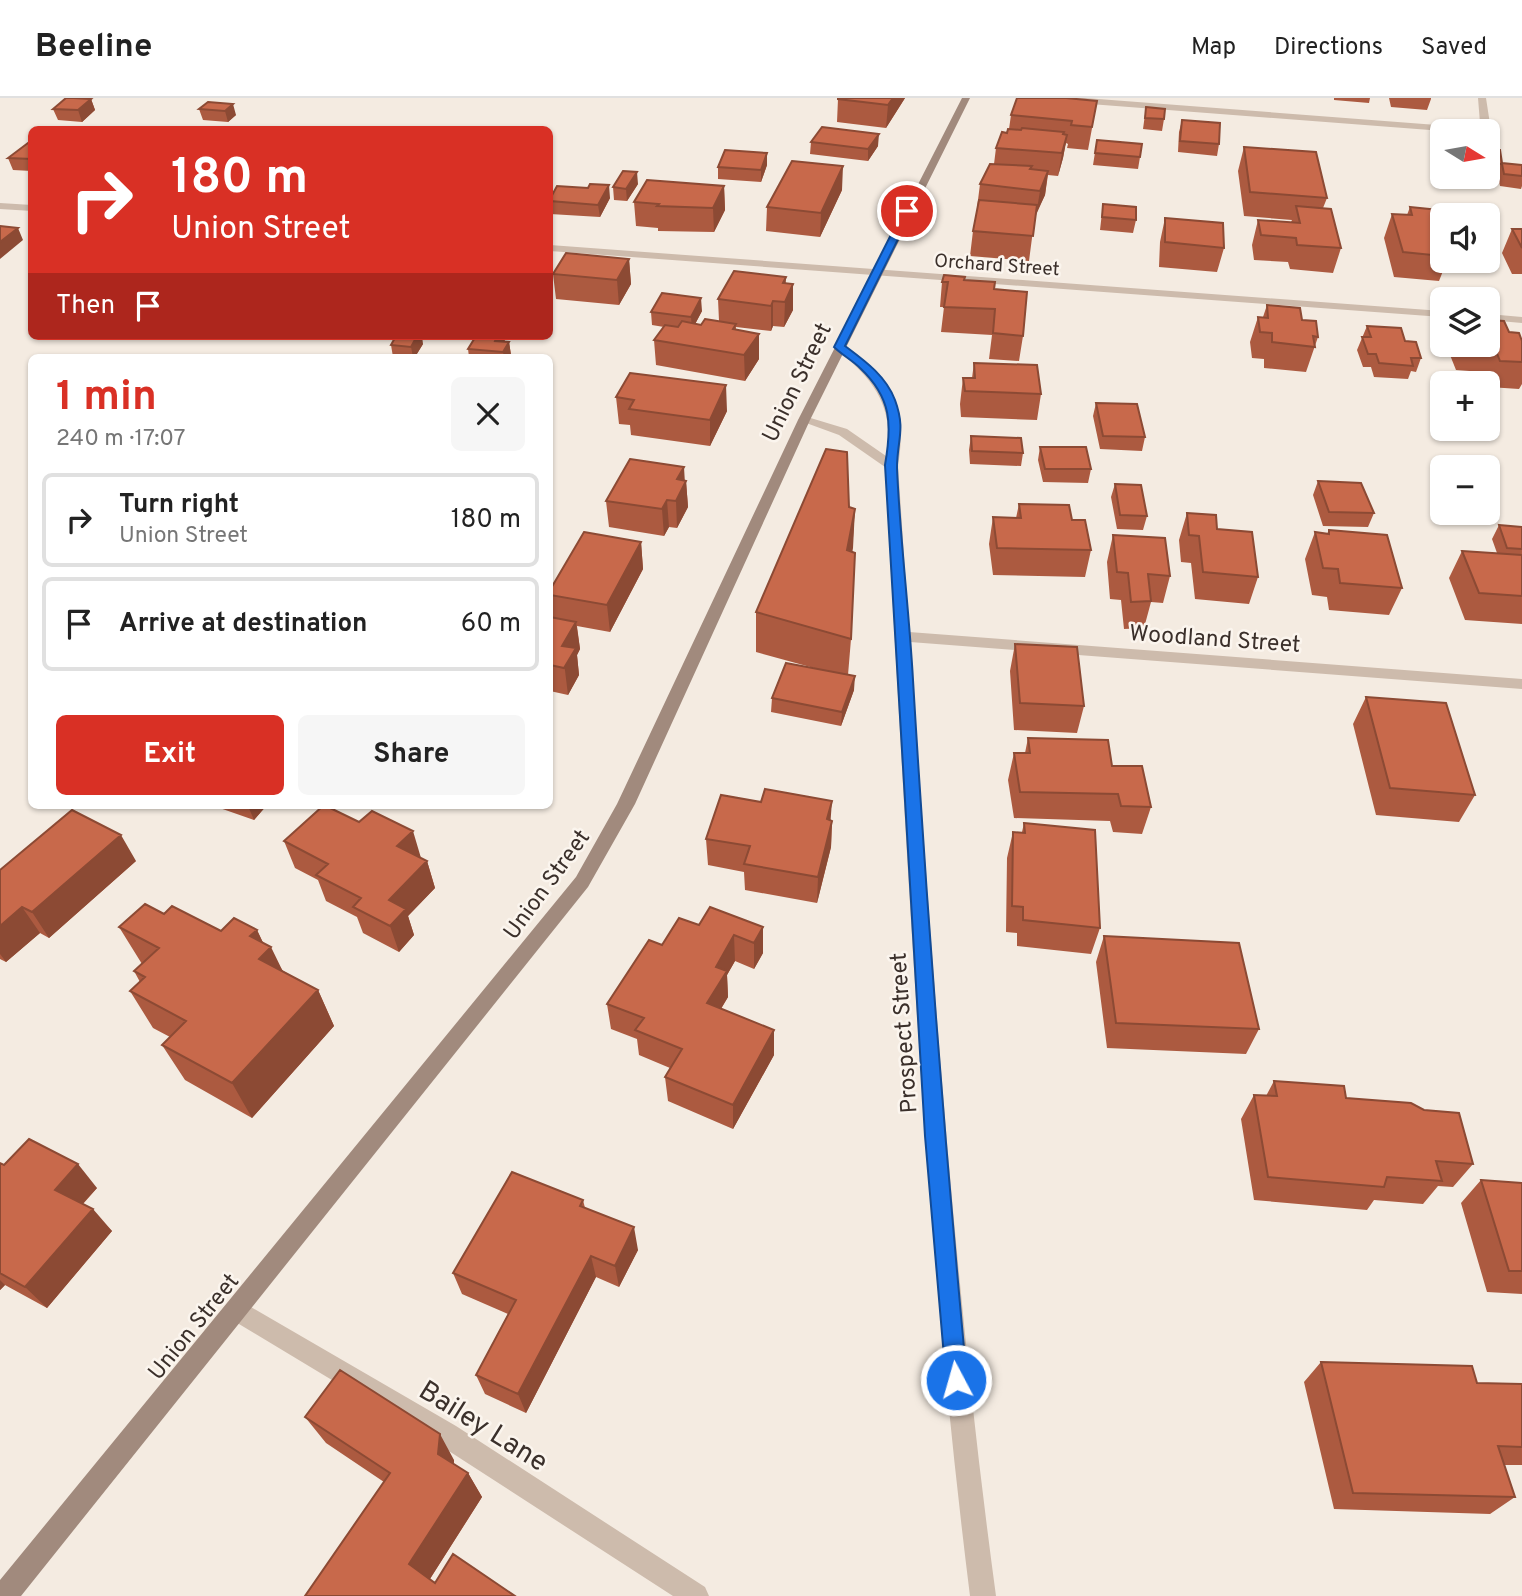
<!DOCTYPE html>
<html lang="en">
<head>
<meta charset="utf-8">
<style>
  body { margin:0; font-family:Overpass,sans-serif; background:#f6f6f6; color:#222; height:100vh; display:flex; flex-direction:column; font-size:26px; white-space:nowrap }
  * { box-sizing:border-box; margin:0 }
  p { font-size:23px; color:#767676 }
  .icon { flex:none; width:38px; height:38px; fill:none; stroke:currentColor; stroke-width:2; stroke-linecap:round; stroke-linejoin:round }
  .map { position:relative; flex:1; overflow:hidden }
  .sheet { position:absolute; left:28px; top:256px; width:525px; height:455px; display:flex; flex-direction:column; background:#fff; border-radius:10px; box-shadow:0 2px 5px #0004 }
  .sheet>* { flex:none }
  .top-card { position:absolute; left:28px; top:28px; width:525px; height:214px; border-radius:10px; box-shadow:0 2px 5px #0004; background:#d93025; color:#fff; overflow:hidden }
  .needle { width:46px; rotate:101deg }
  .tools { position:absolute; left:1430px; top:21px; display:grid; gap:14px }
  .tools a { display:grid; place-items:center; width:70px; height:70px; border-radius:10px; background:#fff; box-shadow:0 2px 5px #0004; font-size:35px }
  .pin { position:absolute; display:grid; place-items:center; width:60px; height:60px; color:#fff; margin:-30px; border:4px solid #fff; border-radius:50%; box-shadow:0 2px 7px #0007 }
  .me { position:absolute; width:77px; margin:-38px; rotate:354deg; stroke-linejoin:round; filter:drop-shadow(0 0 5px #0008) }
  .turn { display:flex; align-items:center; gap:24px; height:147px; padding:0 28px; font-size:32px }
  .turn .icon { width:91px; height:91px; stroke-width:2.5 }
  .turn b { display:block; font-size:49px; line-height:60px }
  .then { display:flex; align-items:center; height:66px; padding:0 28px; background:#0003; gap:14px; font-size:26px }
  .round { display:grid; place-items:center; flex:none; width:74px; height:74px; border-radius:10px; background:#f6f6f6 }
  .head { display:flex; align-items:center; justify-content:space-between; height:119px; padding:0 28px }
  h1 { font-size:42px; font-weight:700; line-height:52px; color:#d93025 }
  .cta { display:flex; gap:14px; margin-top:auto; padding:14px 28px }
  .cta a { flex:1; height:80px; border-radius:10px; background:#d93025; color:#fff; font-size:28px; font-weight:700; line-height:80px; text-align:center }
  .cta a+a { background:#f6f6f6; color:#222 }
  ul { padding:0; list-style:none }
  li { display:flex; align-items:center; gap:21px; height:94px; margin:0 14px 10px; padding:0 14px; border:4px solid #e0e0e0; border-radius:10px }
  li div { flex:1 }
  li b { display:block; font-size:26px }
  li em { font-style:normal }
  header { display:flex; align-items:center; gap:42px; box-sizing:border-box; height:98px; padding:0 35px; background:#fff; border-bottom:2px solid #e0e0e0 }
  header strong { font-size:33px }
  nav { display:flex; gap:38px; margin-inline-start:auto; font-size:24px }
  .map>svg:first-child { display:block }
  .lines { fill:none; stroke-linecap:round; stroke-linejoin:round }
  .minor { fill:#cdbbac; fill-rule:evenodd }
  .secondary { fill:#a18a7d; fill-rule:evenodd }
  .wall { fill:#ac5a40 }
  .shaded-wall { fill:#8c4a34 }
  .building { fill:#c8694b; stroke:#8c4a34; stroke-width:2 }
  .route { fill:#1a73e8; stroke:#114b97; stroke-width:2 }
  .labels { text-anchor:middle; stroke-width:5; stroke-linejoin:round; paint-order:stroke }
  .far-street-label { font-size:19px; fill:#3b302b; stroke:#fbf5ee }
  .street-label { font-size:23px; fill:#3b302b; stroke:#fbf5ee }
  .near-street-label { font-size:28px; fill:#3b302b; stroke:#fbf5ee }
</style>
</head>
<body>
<header>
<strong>Beeline</strong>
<nav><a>Map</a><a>Directions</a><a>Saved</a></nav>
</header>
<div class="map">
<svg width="1522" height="1498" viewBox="0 0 1522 1498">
  <rect width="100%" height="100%" fill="#f4ebe1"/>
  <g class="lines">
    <path class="minor" d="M1047 0H1085L1463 29 1476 28 1480 25 1478 0H1486L1490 26 1480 33H1443L1051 3Z
      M0 105 32 107V113L0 111Z
      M550 147 1442 213V219L550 153Z
      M1488 216 1522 219V225L1488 222Z
      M835 247C846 245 855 255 863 262 896 291 906 324 898 367L909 534 1522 581V591L910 544C932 863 953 1181 996 1498H970C923 1123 907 746 885 369L839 337 798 322 804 318 847 331 886 358C896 310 872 278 835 251Z
      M237 1201 456 1328 705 1489 709 1498H673L438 1346 229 1220 226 1212 229 1204Z"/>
    <path class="secondary" d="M962 0H970L810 322 635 706 588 789 21 1498H0V1482L576 779 617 706 798 322Z"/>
  </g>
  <path class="wall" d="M905 0 886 30 837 24 838 1Z
    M1334 0H1370L1369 5 1334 2Z
    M1389 0H1431V1L1427 12 1391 9Z
    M91 1 95 12 82 24 58 22 53 11Z
    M1097 3 1088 52 1067 50 1068 46 1066 45 1063 60 1058 78 1048 77 1045 97 1035 117 1029 163 970 158 973 133 978 110H977L980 86 994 66 996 50 1009 31 1011 17Z
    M208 4 236 17 228 24 203 22 199 11Z
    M1146 9 1164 21 1162 33 1143 31Z
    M1182 22 1219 46 1217 58 1178 54 1179 34Z
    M32 42V73L13 72 8 60Z
    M1097 42 1140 59 1138 71 1093 67Z
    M811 44 878 48 868 63 810 56Z
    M1244 49 1327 100 1323 110 1341 150 1333 175 1290 171 1288 164 1254 162 1252 147 1258 122 1291 124 1292 122 1244 118 1238 73Z
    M1488 51 1502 65 1522 67V88L1521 91 1500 88 1498 78 1488 77Z
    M767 55V67L761 84 718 81V69Z
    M638 86 627 103 614 102 613 89Z
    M724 88 725 112 714 134 658 133V130L636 128 634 104Z
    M842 92 820 139 766 133 767 109Z
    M610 100 600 119 550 116V101Z
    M1103 106 1136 122 1133 135 1100 132Z
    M1410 109 1442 120V163H1447L1439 183 1394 179 1384 140 1392 116 1407 117Z
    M1165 120 1224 150 1217 174 1159 169 1160 144Z
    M1512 131H1522V176H1512L1502 155Z
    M629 161 631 186 619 207 556 201 553 176Z
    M964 182 994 191 1023 238 1019 263 989 261 992 237 941 234 944 209H940L942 184Z
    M786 185 793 212 784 229 773 228 771 233 736 229V232L759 236V261L745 283 656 267 654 242 664 229 652 227 651 214 702 213 695 226 701 227 719 223 718 201Z
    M1267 207 1302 222 1318 239 1306 274 1264 270V261L1252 260 1250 244 1258 219H1263Z
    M1367 228 1405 243 1421 260 1416 274 1411 273 1408 281 1374 279 1371 269H1363L1357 252Z
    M1509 234 1522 243V286L1519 291 1489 289 1483 274 1456 272 1446 247H1488Z
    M476 238H507L504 244H509L511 257 510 259H469L468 251Z
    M423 246 415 259H393L391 247Z
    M974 265 1041 296 1037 322 961 319 960 306 963 280H972Z
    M616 299 727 313 710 348 631 337 630 327 619 326Z
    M1096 305 1145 339 1142 353 1100 351 1093 318Z
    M971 338 1023 355 1021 368 970 366 969 352Z
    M1040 349 1091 371 1088 385 1043 384 1038 362Z
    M684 382 686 383 688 409 677 430 669 429 664 438 609 429 606 403Z
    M1318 383 1374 415 1368 429 1323 428 1313 397Z
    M1115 386 1147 418 1143 432 1117 431 1111 399Z
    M1019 406 1091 452 1085 479 993 477 989 446 993 419 1016 420Z
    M849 409 855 411 852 454 851 541 848 577 854 592 841 628 771 614 772 600 814 570 756 554V514Z
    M1187 415 1217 431 1258 479 1249 506 1195 501 1191 465 1181 464 1179 442Z
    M1499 427 1522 429V526L1465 522 1449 480 1462 453 1497 455 1492 441Z
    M1329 432 1402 490 1389 517 1329 512 1327 499 1312 497 1305 461 1315 434 1327 436Z
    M1113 437 1170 478 1163 505 1151 504 1144 530 1124 531 1121 502 1110 501 1107 464Z
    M641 444 643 471 610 534 577 528 580 551 577 557 579 577 568 597 550 593V519L551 520 550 492Z
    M1015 546 1084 608 1077 635 1014 632 1010 573Z
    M1366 599 1475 697 1459 724 1376 717 1353 626Z
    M1028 640 1112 668 1151 709 1142 736 1113 734 1110 723 1014 720 1008 682 1014 655H1025Z
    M213 707H267L254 722 214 708Z
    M831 722 832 723 831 749 817 805 745 792 744 774 708 767 706 741Z
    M1024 725 1100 830 1091 856 1017 848V835L1006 834 1007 760 1013 734H1022Z
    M284 743 421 760 427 763 435 790 408 818 414 837 399 854 363 835 357 819 326 803 318 782 295 770Z
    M136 763 49 840 40 835 6 864 0 861V772Z
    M164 816 221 833 257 832 263 845 283 873 318 892 334 928 252 1020 185 982 162 947 170 939 153 930 130 893 140 884 134 873 142 866 119 829Z
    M763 829V855L754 871 735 863 727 877 728 899 721 911 774 932V957L733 1031 668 1003 665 979 670 970 639 957 637 941 611 931 607 906 662 847Z
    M1104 838 1259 931 1246 956 1107 950 1096 864Z
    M1274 983 1346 1000 1473 1066 1453 1089 1438 1088 1423 1106 1374 1102 1367 1112 1254 1102 1241 1021 1254 997 1266 998Z
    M0 1065 4 1067 97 1090 83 1106 112 1133 47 1210 5 1187 0 1192Z
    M1481 1082 1522 1085V1196L1487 1194 1461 1105Z
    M583 1102 585 1110 638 1152 619 1189 596 1179 526 1315 485 1296 476 1277 508 1216 462 1196 453 1175Z
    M1321 1264 1477 1285 1522 1286V1367H1504L1515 1399 1490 1416 1334 1411 1304 1284Z
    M305 1319 454 1362V1366L468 1375 482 1399 430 1481 435 1485 305 1498 384 1384 326 1345Z"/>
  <path class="shaded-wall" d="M893 0H905L886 30 888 7Z
    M91 1 95 12 82 24 78 12Z
    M233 6 236 17 228 24 225 13Z
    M879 36 878 48 868 63V51Z
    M1067 37 1063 60 1058 78 1062 55Z
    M767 55V67L761 84V72Z
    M843 68 842 92 820 139 821 115Z
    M1048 73 1045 97 1036 117 1040 93Z
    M637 74 638 86 627 103 626 91Z
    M609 87 610 100 600 119 598 107Z
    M724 88 725 112 714 134 713 110Z
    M18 130 23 142 0 161V144Z
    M629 161 631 186 619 207 617 182Z
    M786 179 785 203 793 186V212L784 229 785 204 783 185Z
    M701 200 702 213 692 232 691 219Z
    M773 203V228L771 233V208Z
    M759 236V261L745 283 744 257Z
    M417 238H422L423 246 415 259H413L411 249Z
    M497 238H507L498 254 495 243Z
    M509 244 511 257 510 259H504L503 254Z
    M726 287 727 313 710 348V322Z
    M684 369 685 386 686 383 688 409 677 430 676 403 677 381Z
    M667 402 669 429 664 438 662 411Z
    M855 411 853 450 845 492 847 452Z
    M641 444 643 471 610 534 607 507Z
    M576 524 580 551 577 557 579 577 568 597 562 548Z
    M855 578 854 592 841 628 842 614Z
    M832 703 830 730 827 721Z
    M249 707H267L254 722 248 708Z
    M832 723 831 749 817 805 818 779Z
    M413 733 421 760 397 748Z
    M121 737 136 763 49 840 32 814Z
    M427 763 435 790 408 818 414 837 399 854 390 828 389 802Z
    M22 809 40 835 6 864 0 856V828Z
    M763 829V855L754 871V845Z
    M257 832 267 853 271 849 289 886 259 861 250 838Z
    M734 837 735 863 727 877 728 899 709 930 707 905 716 869Z
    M318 892 334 928 252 1020 232 985Z
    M774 932V957L733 1031V1007Z
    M78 1066 97 1090 75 1114 55 1092Z
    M93 1111 112 1133 47 1210 25 1189Z
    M634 1129 638 1152 619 1189 615 1168Z
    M591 1158 596 1179 526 1315 518 1296Z
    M0 1182 5 1187 0 1192Z
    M440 1336 454 1362 453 1381 438 1356Z
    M468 1375 482 1399 426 1487 409 1466Z"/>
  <path class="building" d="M66 0H74L91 1 78 12 53 11Z
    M838 0H893L888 7 838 1Z
    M1017 0H1066L1097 3 1092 29 1071 27 1072 23 1011 17Z
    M208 4 233 6 225 13 199 11Z
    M1146 9 1165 11 1164 21 1145 20Z
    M1182 22 1220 25 1219 46 1180 43Z
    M822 29 879 36 868 51 811 44Z
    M334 30 354 31 333 32Z
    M1022 30 1064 34 1063 36 1067 37 1062 55 996 50 1002 34 1007 35 1008 31 1021 32Z
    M32 42V61L8 60Z
    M1097 42 1142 46 1140 59 1095 55Z
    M1244 49 1316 54 1327 100 1250 94Z
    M1488 51 1500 52 1502 65 1522 67V78L1504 76 1502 66 1488 65Z
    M725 52 767 55 761 72 718 69Z
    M792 63 843 68 821 115 767 109Z
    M990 66 1032 68 1030 71 1048 73 1040 93 980 86Z
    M623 73 637 74 626 91 613 89Z
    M647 82 724 88 713 110 657 108 659 106 634 104Z
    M590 86 609 87 598 107 550 103V101L557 88 588 90Z
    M979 102 1037 107 1033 138 973 133Z
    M1103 106 1136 109V122L1102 119Z
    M1296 108 1331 111 1341 150 1297 147 1296 140 1261 137 1258 122 1300 125Z
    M1410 109 1439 112 1442 120V158L1403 154 1392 116 1412 117Z
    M1165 120 1223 125 1224 150 1165 144Z
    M0 128 18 130 0 144Z
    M1512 131H1522V150Z
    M566 155 629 161 617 182 553 176Z
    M734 173 786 179 783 185 793 186 785 204 773 203 771 208 718 201Z
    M944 177 965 179 964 182 995 184 994 191 1027 194 1023 238 993 235 995 211 944 209 948 184H942Z
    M662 195 701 200 691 219 651 214Z
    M1267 207 1300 210 1302 222 1316 223 1318 239 1313 238 1315 249 1272 244V235L1260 234 1258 219 1268 220Z
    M705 221 736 226 733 231 759 236 744 257 654 242 665 227 678 229 682 223 701 227Z
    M1488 222 1504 223 1509 234 1519 235 1522 243V264L1500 263 1494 248 1477 247H1488Z
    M1367 228 1401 230 1405 243 1416 244 1421 260H1411L1413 268 1379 265 1376 256H1368L1362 239H1371Z
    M396 238H417L411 249 391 247Z
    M476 238H497L495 243 509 244 503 254 468 251Z
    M974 265 1037 267 1041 296 965 293 963 280H975Z
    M630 275 726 287 710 322 629 311 634 302 616 299Z
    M1096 305 1137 306 1145 339 1103 338Z
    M971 338 1021 340 1023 355 972 353Z
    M1040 349H1086L1091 371H1045Z
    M826 351 847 354 849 409 855 411 847 452 855 455 851 541 756 514Z
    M630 361 684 369 677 381 686 383 676 403 667 402 662 411 606 403Z
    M1318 383 1361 385 1374 415 1329 414Z
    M1115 386 1141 387 1147 418 1120 417Z
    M1019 406 1069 407 1072 422H1085L1091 452 997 450 993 419 1021 420Z
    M1187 415 1216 417 1217 431 1252 434 1258 479 1203 474 1199 438 1189 437Z
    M1499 427 1522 429V451L1507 450Z
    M1329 432 1387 437 1402 490 1340 485 1338 471 1323 470 1315 434 1329 436Z
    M584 434 641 444 607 507 550 497V492Z
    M1113 437 1165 440 1170 478 1148 476 1151 503 1131 504 1128 475 1117 474Z
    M1462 453 1522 457V498L1479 495Z
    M550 519 576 524 562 548 576 550 564 570 550 567Z
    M1015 546 1077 549 1084 608 1020 605Z
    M786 565 855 578 842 614 772 600Z
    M1366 599 1446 605 1475 697 1390 690Z
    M1028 640 1108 642 1112 668H1142L1151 709 1121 708 1118 696 1020 694 1014 655H1030Z
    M765 691 832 703 827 721 832 723 818 779 744 766 750 748 706 741 721 697 761 704Z
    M324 707 359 724 372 713 413 733 397 748 427 763 389 802 406 811 390 828 353 809 361 800 316 777 328 766 284 743Z
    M72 712 121 737 32 814 22 809 0 828V772Z
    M1024 725 1095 732 1100 830 1023 822V809L1012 808 1013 734 1025 735Z
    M145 806 164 816 172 808 221 833 234 820 257 832 250 838 271 849 259 861 318 892 232 985 162 947 186 923 130 893 145 879 134 873 159 850 119 829Z
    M710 809 763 829 754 845 734 837 716 869 727 873 707 905 774 932 733 1007 665 979 682 951 635 932 644 920 607 906 649 842 662 847 679 820 699 827Z
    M1104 838 1239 845 1259 931 1116 925Z
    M1274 983 1344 988 1346 1000 1411 1005 1424 1012 1459 1015 1473 1066 1436 1063 1442 1083 1387 1079 1384 1089 1268 1079 1254 997 1277 998Z
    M29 1041 78 1066 55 1092 93 1111 25 1189 0 1175V1065L4 1067Z
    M512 1074 583 1102 580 1108 634 1129 615 1168 591 1158 518 1296 476 1277 516 1202 453 1175Z
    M1481 1082 1522 1085V1173H1509Z
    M1321 1264 1472 1268 1477 1285 1522 1286V1349L1498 1348 1515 1399 1353 1395Z
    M340 1272 440 1336 438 1356 468 1375 409 1466 435 1485 453 1456 515 1498H305L390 1375 305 1319Z"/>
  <path class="route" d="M907 111 912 113 845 248C865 263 886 278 895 302 906 332 897 342 897 370 900 441 909 511 913 582 927 816 945 1049 967 1282L964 1290 956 1293 949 1290 946 1282 925 1038 885 367C892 327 892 300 860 270 852 262 842 257 834 249L903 113Z"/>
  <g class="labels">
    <g class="far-street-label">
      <text transform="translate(997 166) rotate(4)" y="7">Orchard Street</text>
    </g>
    <g class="street-label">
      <text transform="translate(796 284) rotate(-64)" y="8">Union Street</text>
      <text transform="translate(1215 540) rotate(4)" y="8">Woodland Street</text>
      <text transform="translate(546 786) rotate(-54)" y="8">Union Street</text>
      <text transform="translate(903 935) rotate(-94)" y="8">Prospect Street</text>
      <text transform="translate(193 1228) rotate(-51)" y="8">Union Street</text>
    </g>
    <g class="near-street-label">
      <text transform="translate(484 1327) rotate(32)" y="10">Bailey Lane</text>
    </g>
  </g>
</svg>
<div class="tools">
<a><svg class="needle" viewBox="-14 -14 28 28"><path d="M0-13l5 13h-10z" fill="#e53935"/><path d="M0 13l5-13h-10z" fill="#767676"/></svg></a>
<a><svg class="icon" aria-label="sound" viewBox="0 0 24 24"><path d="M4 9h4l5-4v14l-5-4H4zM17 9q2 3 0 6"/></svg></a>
<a><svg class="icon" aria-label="layers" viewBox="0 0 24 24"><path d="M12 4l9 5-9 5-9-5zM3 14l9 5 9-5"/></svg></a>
<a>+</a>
<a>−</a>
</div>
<div class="pin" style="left:907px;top:113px;background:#d93025"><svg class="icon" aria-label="arrive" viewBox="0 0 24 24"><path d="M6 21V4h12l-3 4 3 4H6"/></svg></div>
<svg class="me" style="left:956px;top:1282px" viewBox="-20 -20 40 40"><circle r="17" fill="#1a73e8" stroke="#fff" stroke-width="3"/><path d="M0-11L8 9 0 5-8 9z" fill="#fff"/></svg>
<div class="top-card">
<div class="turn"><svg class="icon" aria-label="right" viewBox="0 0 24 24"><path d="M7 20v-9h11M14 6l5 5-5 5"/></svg><div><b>180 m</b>Union Street</div></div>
<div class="then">Then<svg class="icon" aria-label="arrive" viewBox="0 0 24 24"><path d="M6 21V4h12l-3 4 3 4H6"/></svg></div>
</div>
<section class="sheet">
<div class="head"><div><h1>1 min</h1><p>240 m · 17:07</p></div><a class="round"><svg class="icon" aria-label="close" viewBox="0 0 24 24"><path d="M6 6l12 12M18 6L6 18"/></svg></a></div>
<ul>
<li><svg class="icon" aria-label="right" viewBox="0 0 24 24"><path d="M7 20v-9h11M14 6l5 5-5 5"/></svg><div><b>Turn right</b><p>Union Street</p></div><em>180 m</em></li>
<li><svg class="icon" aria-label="arrive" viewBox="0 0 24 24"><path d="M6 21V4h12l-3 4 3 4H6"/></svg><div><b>Arrive at destination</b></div><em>60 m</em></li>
</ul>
<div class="cta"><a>Exit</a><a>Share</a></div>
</section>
</div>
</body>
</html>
